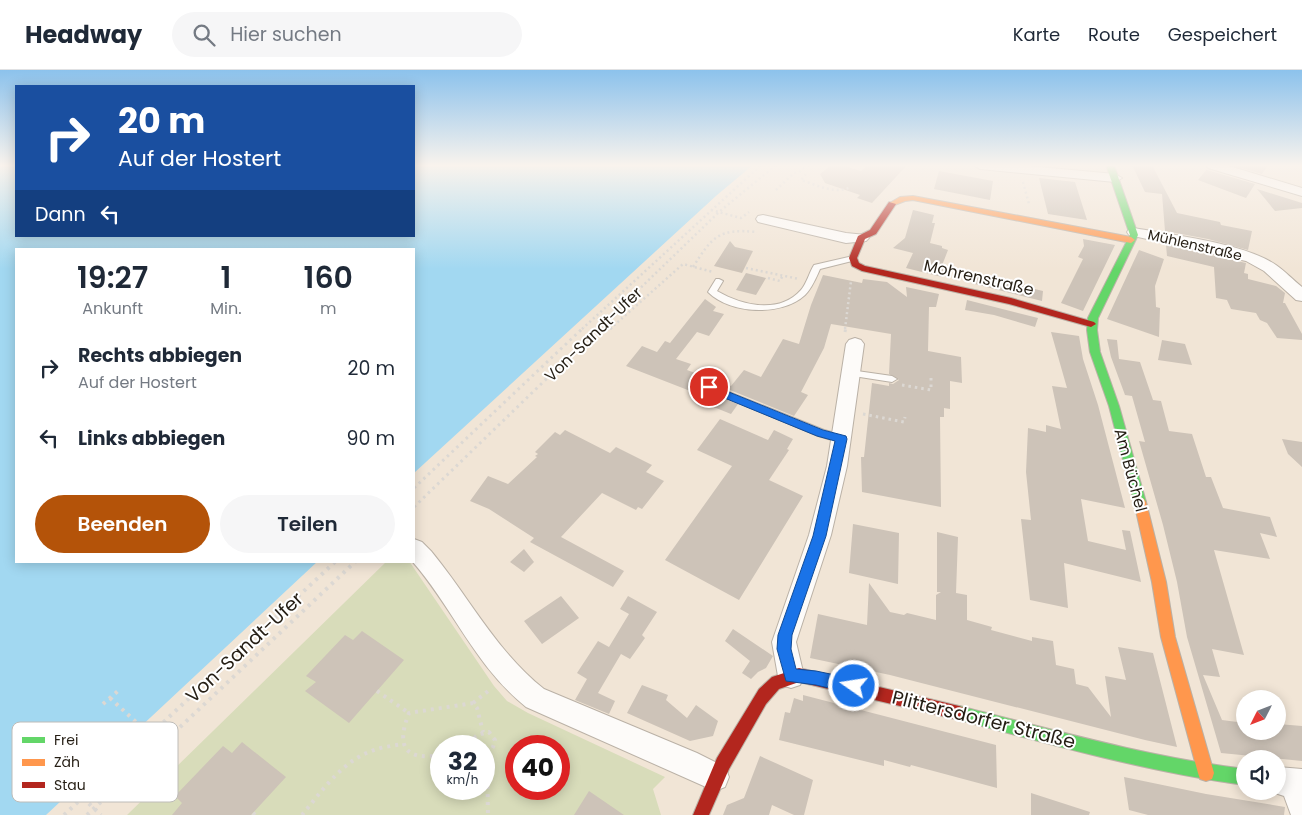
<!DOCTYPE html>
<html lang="de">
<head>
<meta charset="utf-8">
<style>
  body { margin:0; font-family:Poppins,sans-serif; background:#f6f6f7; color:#1f2937; height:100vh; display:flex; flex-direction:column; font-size:19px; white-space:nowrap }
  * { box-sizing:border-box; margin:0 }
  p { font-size:16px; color:#747a83 }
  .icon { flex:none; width:28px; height:28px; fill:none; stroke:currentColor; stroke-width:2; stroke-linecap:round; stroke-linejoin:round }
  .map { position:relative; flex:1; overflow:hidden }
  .panel { position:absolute; left:15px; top:178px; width:400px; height:315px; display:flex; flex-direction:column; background:#fff; border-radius:0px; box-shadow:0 2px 12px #0003 }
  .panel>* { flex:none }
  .top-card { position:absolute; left:15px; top:15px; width:400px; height:152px; border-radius:0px; box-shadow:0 2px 12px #0003; background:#1a4fa0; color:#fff; overflow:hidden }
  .needle { width:32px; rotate:228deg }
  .fabs { position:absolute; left:1236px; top:620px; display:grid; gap:10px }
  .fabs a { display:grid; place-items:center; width:50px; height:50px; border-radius:50%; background:#fff; box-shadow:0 2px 12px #0003; font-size:25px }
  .speed { position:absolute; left:430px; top:665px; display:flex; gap:10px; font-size:25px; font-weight:700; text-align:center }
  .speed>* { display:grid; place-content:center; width:65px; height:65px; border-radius:50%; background:#fff; box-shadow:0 2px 12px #0003; line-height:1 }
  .speed small { font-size:12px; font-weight:400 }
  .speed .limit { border:8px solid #d22; background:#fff; color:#111 }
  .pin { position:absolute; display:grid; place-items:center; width:42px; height:42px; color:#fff; margin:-21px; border:2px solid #fff; border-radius:50%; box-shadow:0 1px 5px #0007 }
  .me { position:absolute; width:55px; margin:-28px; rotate:283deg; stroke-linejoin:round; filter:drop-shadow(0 0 4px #0008) }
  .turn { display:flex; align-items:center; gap:18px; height:105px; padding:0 20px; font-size:22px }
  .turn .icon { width:65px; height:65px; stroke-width:2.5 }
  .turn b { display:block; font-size:35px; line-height:42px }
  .then { display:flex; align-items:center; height:48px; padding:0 20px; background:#0003; gap:10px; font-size:19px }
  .eta { display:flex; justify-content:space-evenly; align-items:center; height:85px; text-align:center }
  .eta b { font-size:30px; font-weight:600; line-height:35px }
  .action { display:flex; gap:10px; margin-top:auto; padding:10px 20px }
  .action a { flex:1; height:58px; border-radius:30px; background:#b45309; color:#fff; font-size:20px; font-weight:600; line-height:58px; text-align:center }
  .action a+a { background:#f6f6f7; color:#1f2937 }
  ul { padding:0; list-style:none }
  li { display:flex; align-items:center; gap:15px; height:70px; padding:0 20px }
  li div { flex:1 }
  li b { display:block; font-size:19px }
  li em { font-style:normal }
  header { display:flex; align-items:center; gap:30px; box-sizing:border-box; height:70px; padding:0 25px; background:#fff; border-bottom:1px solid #e0e1e3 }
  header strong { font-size:24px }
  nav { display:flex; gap:28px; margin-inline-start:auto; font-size:18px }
  .search { width:350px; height:45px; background:#f6f6f7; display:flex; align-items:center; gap:12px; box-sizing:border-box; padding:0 18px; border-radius:28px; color:#747a83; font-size:19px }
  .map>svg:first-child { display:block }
  .green { fill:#d8dcba; fill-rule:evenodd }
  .water { fill:#a2d8f1 }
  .building { fill:#cdc3b8 }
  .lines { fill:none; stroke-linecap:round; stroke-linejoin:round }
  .lane-casing { stroke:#bab1a6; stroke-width:2 }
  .street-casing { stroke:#bab1a6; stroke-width:2 }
  .fast-casing { stroke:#bab1a6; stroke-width:2 }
  .slow-casing { stroke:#bab1a6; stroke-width:2 }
  .jam-casing { stroke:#bab1a6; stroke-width:2 }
  .path-far2 { stroke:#dcd8d3; stroke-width:2.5; stroke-dasharray:2 3; stroke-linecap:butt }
  .path-far1 { stroke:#dcd8d3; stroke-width:3; stroke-dasharray:2.5 4; stroke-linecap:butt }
  .path { stroke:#dcd8d3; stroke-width:4; stroke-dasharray:3 5; stroke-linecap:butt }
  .lane { fill:#fdfbf9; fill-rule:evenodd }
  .street { fill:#fdfbf9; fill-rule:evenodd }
  .fast { fill:#63d668; fill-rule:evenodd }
  .slow { fill:#ff974d; fill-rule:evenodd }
  .jam { fill:#b3261e; fill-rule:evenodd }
  .route { fill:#1a73e8; stroke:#114b97 }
  .labels { text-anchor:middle; stroke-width:4; stroke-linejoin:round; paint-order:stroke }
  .far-street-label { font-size:14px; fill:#251e14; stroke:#fff }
  .street-label { font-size:16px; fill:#251e14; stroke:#fff }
  .near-street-label { font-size:19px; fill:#251e14; stroke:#fff }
  .key { fill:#fff; stroke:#bebcb8; stroke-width:1 }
  .key-label { font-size:14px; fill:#251e14 }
</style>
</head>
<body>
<header>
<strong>Headway</strong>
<div class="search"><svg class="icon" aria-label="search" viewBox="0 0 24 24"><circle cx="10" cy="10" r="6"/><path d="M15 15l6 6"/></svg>Hier suchen</div>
<nav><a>Karte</a><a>Route</a><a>Gespeichert</a></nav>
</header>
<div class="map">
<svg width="1302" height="745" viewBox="0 0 1302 745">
  <rect width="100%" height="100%" fill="#f1e5d6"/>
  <path class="green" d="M387 491H409L494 616 507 631 528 643 665 707 653 719 661 745H127ZM441 676H484V719H441ZM516 676H559V719H516Z"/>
  <path class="water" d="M0 95H16V166H414V95H753L717 125 414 403V179H16V491H318L46 745H0Z"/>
  <path class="building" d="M831 95H841L861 101 868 95H907L872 133 857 128 860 125 825 113 820 104Z
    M1132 95H1152L1177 143 1220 152 1221 155 1252 161 1248 180 1208 169 1165 161 1162 124 1145 122Z
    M1231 95H1268L1262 104Z
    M1207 99V100L1255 114 1246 128 1198 110Z
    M939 101 993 111 990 130 934 119Z
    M1039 108 1075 112 1087 150 1048 144Z
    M1257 119 1302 133V138L1275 141Z
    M913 140 934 145 932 153H935L930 173 942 176V178L948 180 941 198H944L942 207 906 198 913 183 893 178 905 168Z
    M1083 169 1115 175 1083 241 1061 233 1083 189 1078 187 1084 176Z
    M730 171 735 177 753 181 742 203 714 196Z
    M1166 175 1246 193 1244 203 1248 204V209L1276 216 1285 223 1283 233H1285L1302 264V270L1277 268 1267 253 1260 250 1256 243 1231 239 1227 230 1216 228 1214 197 1167 186Z
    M1139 180 1164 189 1155 216 1156 237 1160 238 1159 267 1107 249Z
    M746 203 766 208 756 225 736 220Z
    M973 204 1043 221 1042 231 971 213Z
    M823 205 862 213 863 209 887 212 907 227 906 217 939 224 936 237H929L928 281 961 287 962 313 950 311V339L944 338V347H940L941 437 862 422 861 387H864L872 313 889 316V313L893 314 899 310 889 304 891 264 831 254 824 278 801 322 808 325 794 346 710 312 705 314 702 317 705 321 738 334 731 344 711 336 716 331 626 296 642 276 657 282 665 271 670 273 705 229 716 237 713 241 724 244 709 266 697 262 676 289 691 294 687 300 731 316 744 300 761 307 783 269 799 274 811 235Z
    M967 230 1038 248 1035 257 994 245 965 240Z
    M1051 262 1079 266 1083 289 1098 335 1125 438 1081 429 1088 471 1126 480 1122 460 1130 461 1141 512 1064 493 1068 538 1030 530 1021 449 1031 450 1026 402 1028 358 1046 362V355L1061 359 1052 316 1067 318Z
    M1107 269 1117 270 1119 289 1140 292 1153 330 1161 331 1169 361 1192 364 1206 407H1211L1223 438 1270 447 1277 467 1260 463 1270 489 1214 480 1244 585 1212 579 1220 607 1203 605 1222 650 1245 653V661H1278V654L1302 656V691L1221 683 1187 567 1177 512 1163 455 1139 371 1145 372 1132 326 1125 325 1111 287Z
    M1162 270 1185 274 1192 295 1158 290Z
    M720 349 768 370 774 360 793 369 787 379 789 380 769 410 803 426 739 530 665 490 732 396 697 380Z
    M565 360 610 383 616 377 652 395 646 402 664 411 642 439 638 437 636 440 602 423 561 467 624 501 613 517 530 472 534 468 489 439 470 431 488 406 508 414 537 387 535 386 538 384 535 382 555 362 560 365Z
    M1282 369 1302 372V397L1288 384Z
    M853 454 899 463 898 514 849 503Z
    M937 462 958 467 956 523 967 525V550L992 557 991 560 1032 571V567L1053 571 1056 595 1074 599 1076 614 1088 617 1111 647 1105 606 1126 610 1118 577 1153 583 1177 677 1145 670 890 605 810 588 818 544 867 555 869 513 890 542 904 545 907 543 936 550V525L941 522H937Z
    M524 479 534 492 524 502 510 492Z
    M561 526 579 548 542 574 524 551Z
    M628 526 657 542 642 565 645 568 630 589 621 584 598 623 615 631 609 644 575 630 587 609 577 603 598 571 609 577 629 544 620 539Z
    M733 559 773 586 766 598 758 602 751 609 742 603 750 591 725 571Z
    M362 561 404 590 349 653 305 621 316 612 306 606 345 565 353 570Z
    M642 615 668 625 666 630 687 648 696 635 718 651 713 666 690 671 627 643Z
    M803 625 996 675 997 718 911 695 910 697 884 690V696L779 670 785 642 790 643 794 628 803 631Z
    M242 672 286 707 251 745H172L182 733 175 726 223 676 232 683Z
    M760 686 813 710 804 745H794L772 735 769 745H723L727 735 744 728Z
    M1124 707 1206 724 1285 737 1284 745H1148L1129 740Z
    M589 721 624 745H574Z
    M1031 723 1090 742 1089 745H1031Z"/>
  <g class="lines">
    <g class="lane-casing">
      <path id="lane" d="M853 186 857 188 856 190 820 199C816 208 812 218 805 225 781 247 730 244 708 222L716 209H719L723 211 717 221C741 235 779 245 801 220 807 213 809 203 814 195Z
        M850 300 892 306 897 309 892 312 847 305 845 303Z
        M709 314 824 360 846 366 847 369 842 373 818 366 706 319 704 317 706 315Z"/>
    </g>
    <g class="street-casing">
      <path id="street" d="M973 95H1018L1115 104 1122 108 1115 112 980 99Z
        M1206 95H1226L1302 118V126L1208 98Z
        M763 145 846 163 866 165 869 168 866 171 846 173 758 152 756 149 758 146Z
        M1134 158C1173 165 1244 173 1276 195 1285 201 1293 210 1302 217V231L1296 230 1264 201 1246 191 1129 165 1127 162 1129 159Z
        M855 268 861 270 864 274 847 396 831 465 796 572 804 606 800 615 791 618 782 615 778 606 772 572 809 465 827 396 846 274 849 270Z
        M414 469 422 472 431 481C469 527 496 581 544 619L697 683 725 697 729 707 725 717 715 721 526 637C474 595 454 539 412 491H414Z
        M1278 697 1302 699V745H1291L1284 726 1269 721H1278Z"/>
    </g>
    <g class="fast-casing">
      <path id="fast" d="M1106 95H1114L1138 165 1098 248 1097 260 1100 282 1119 336 1146 432 1144 435 1140 437 1136 435 1134 432 1109 336 1090 282 1087 260 1088 248 1130 165Z
        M959 636C1054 660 1148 687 1245 699V715C1148 702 1054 675 959 650L954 648 952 643 954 638Z"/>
    </g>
    <g class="slow-casing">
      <path id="slow" d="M913 126 1131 167 1135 170 1131 173 913 130 905 131 892 136 888 134 900 127Z
        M1140 427 1144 429 1146 432 1166 512 1175 567 1214 703 1212 709 1206 711 1200 709 1198 703 1161 567 1152 512 1134 432 1136 429Z"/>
    </g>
    <g class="jam-casing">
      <path id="jam" d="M889 132 896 134 876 164 865 169 857 188 859 193 865 196 1011 228 1094 252 1096 254 1091 257 1009 234 862 201 852 196 849 188 858 166 870 160Z
        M799 598 959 636 964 638 966 643 964 648 959 650 799 612 779 619 766 634 729 699 709 745H693L717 688 759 619 772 607Z"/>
    </g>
    <path class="path-far2" d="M806 104 801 110C817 115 835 125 851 117
      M1023 112 1029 134
      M776 120 794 103 799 102 808 95
      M711 140 741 148 749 142
      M693 197C712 167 719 158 756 162
      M746 198 799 209
      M768 208 780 211 783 205
      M582 259 761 95
      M598 259 719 142 776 95
      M610 259 683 194 713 202
      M845 259 851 211"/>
    <path class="path-far1" d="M610 259 612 257
      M845 262 846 257
      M902 315 931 320V307
      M863 344 904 352 905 347
      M414 418 584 257
      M414 437 600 257"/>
    <path class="path" d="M377 621 409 643
      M110 628 150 665
      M473 633 492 618
      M103 634 118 621
      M472 676C472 665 480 664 489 662L495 670C494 677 491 682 484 685
      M487 684 488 745
      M441 685C404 691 396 676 409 643L473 633 477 638 483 662
      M83 728 101 745
      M253 743 255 745
      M64 745 336 491
      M87 745 356 491
      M302 745C321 722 341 693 369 682 380 677 392 676 403 674"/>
    <use href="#lane" class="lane"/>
    <use href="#street" class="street"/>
    <use href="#fast" class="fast"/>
    <use href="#slow" class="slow"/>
    <use href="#jam" class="jam"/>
  </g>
  <linearGradient id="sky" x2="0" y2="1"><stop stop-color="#8cc2ec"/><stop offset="0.48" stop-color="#f9f3ed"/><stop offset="1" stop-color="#f9f3ed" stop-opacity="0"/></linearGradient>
  <rect width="1302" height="199" fill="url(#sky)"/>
  <path class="route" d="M709 314 823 360 846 366 847 369 826 466 792 565 791 579 796 599 816 601 854 609 859 611 861 616 859 621 854 624 816 615 786 611 777 579 778 565 813 466 835 371 817 366 705 320 703 317Z"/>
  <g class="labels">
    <g class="far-street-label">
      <text transform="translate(1195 175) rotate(13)" y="5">Mühlenstraße</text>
    </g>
    <g class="street-label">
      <text transform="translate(979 207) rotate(13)" y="6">Mohrenstraße</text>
      <text transform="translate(593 264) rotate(-44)" y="6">Von-Sandt-Ufer</text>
      <text transform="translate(1131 400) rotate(75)" y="6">Am Büchel</text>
    </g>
    <g class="near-street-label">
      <text transform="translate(244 577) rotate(-43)" y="7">Von-Sandt-Ufer</text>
      <text transform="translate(984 649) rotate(14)" y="7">Plittersdorfer Straße</text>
    </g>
  </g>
  <rect x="12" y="652" width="166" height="80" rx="8" class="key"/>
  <rect x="22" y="667" width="23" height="6" fill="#63d668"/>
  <rect x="22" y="689" width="23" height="7" fill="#ff974d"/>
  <rect x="22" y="712" width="23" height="6" fill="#b3261e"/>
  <g class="key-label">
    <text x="54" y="675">Frei</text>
    <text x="54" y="697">Zäh</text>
    <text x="54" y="720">Stau</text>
  </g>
</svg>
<div class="fabs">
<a><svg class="needle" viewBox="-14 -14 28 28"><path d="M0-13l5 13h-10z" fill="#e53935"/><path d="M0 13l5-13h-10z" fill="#747a83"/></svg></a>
<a><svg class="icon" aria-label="sound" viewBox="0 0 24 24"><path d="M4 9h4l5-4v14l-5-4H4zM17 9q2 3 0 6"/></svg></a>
</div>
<div class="speed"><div>32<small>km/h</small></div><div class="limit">40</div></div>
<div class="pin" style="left:709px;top:317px;background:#d93025"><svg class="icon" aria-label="arrive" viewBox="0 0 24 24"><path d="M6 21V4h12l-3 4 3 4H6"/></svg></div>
<svg class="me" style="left:854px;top:616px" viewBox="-20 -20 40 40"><circle r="17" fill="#1a73e8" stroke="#fff" stroke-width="3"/><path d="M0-11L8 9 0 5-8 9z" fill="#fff"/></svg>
<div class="top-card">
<div class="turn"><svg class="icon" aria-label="right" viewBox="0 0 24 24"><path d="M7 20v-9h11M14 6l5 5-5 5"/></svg><div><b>20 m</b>Auf der Hostert</div></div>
<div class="then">Dann<svg class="icon" aria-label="left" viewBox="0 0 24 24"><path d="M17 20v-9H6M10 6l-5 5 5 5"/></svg></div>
</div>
<section class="panel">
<div class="eta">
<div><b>19:27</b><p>Ankunft</p></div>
<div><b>1</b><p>Min.</p></div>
<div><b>160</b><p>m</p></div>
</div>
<ul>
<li><svg class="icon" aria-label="right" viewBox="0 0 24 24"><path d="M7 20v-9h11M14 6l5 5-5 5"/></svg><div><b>Rechts abbiegen</b><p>Auf der Hostert</p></div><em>20 m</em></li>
<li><svg class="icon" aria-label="left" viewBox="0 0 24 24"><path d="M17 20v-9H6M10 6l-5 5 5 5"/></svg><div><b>Links abbiegen</b></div><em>90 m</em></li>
</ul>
<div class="action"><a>Beenden</a><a>Teilen</a></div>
</section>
</div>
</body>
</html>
